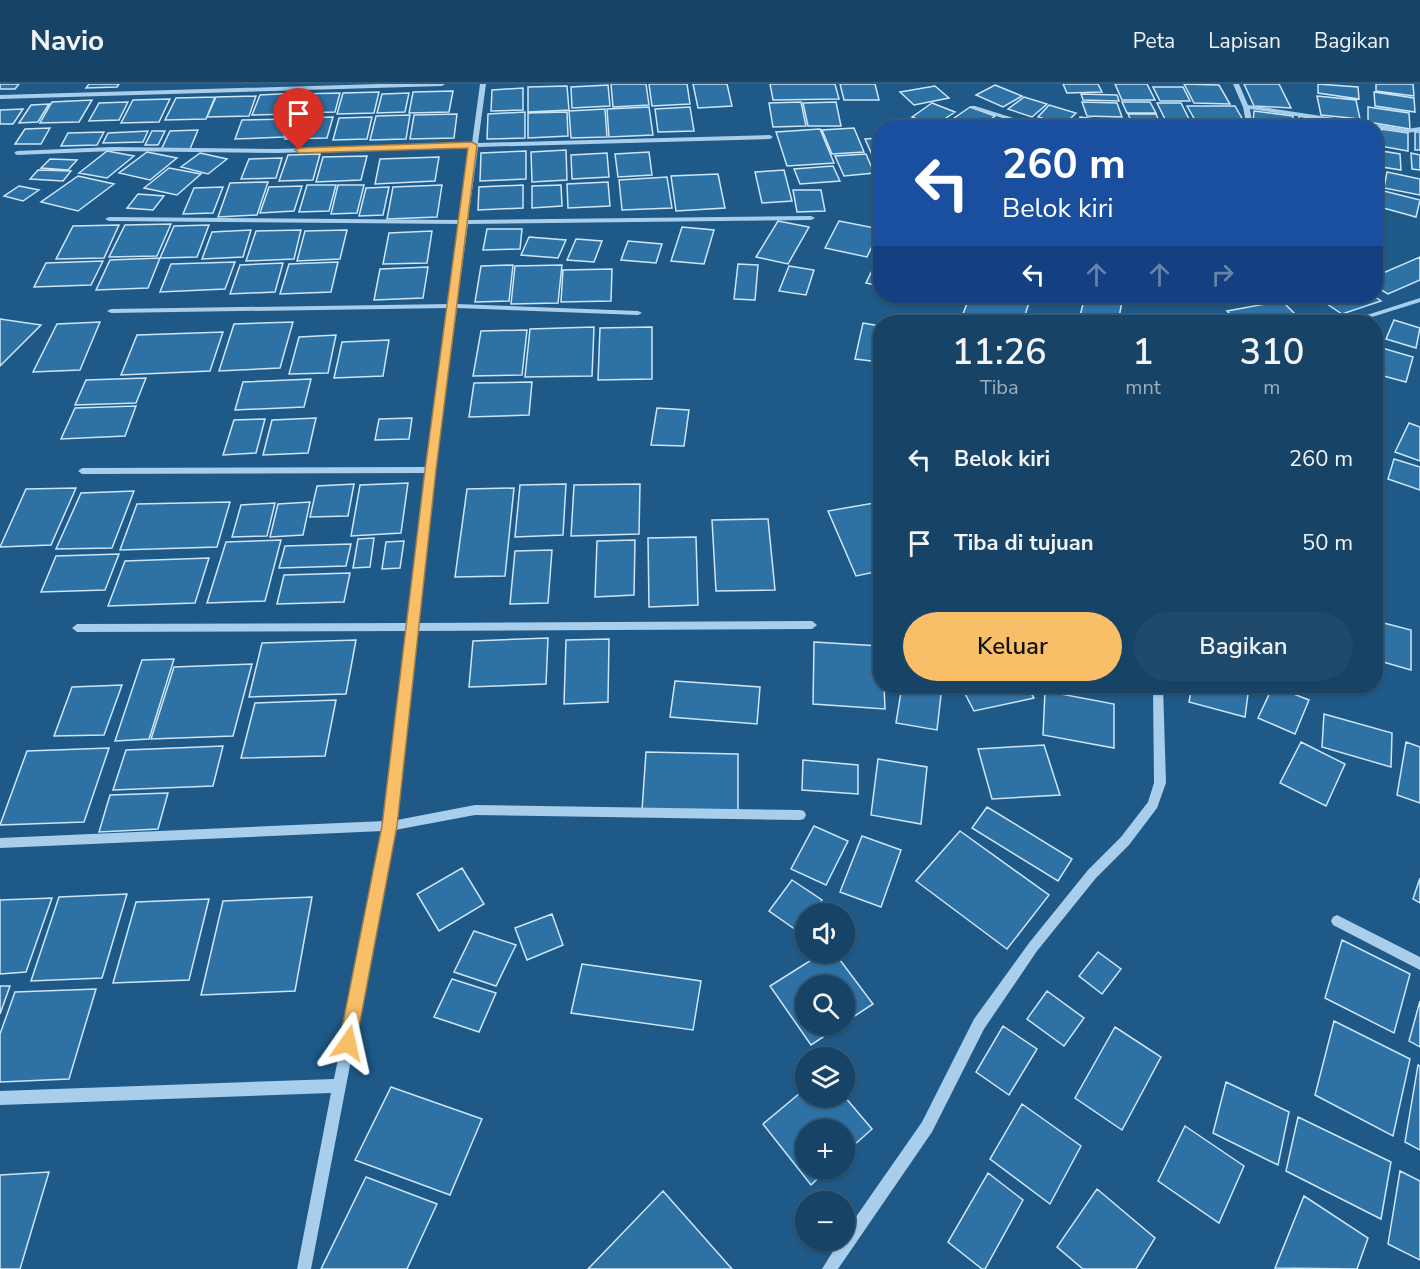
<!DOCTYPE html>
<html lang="id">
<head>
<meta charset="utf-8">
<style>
  body { margin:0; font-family:"Nunito Sans",sans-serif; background:#1f4a6c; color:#f1f3f6; height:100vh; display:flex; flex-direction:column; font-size:22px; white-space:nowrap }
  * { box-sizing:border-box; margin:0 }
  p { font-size:20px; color:#9eb0bf }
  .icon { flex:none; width:33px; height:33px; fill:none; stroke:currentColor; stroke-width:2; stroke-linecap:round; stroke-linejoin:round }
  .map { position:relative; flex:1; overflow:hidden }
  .details { position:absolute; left:873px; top:231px; width:510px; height:378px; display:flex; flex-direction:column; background:#164366; border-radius:24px; box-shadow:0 2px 4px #0004,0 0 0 2px #355c7a }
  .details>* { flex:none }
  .banner { position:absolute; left:873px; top:36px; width:510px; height:183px; border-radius:24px; box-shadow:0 2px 4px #0004,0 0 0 2px #355c7a; background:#1a4fa0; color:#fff; overflow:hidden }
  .fabs { position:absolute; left:795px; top:819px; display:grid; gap:12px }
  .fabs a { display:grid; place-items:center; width:60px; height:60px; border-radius:50%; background:#164366; box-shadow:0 2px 4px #0004,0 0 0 2px #355c7a; font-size:30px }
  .pin { position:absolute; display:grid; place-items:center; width:51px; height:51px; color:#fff; margin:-62px -26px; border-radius:50% 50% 50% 0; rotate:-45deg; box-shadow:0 0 6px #0007 }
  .pin .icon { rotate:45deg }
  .me { position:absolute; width:66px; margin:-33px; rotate:11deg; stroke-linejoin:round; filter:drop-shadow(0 0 4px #0008) }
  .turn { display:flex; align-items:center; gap:21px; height:126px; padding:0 30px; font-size:27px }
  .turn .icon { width:78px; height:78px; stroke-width:2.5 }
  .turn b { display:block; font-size:42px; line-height:51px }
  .lanes { display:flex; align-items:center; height:57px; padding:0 30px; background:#0003; justify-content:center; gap:30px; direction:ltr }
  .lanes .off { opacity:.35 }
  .eta { display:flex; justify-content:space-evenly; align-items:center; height:102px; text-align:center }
  .eta b { font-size:36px; font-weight:600; line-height:42px }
  .action { display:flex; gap:12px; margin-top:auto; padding:12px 30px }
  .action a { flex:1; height:69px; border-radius:36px; background:#f9be68; color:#111; font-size:24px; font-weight:600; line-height:69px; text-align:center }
  .action a+a { background:#1f4a6c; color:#f1f3f6 }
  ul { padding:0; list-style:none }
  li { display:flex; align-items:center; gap:18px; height:84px; padding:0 30px }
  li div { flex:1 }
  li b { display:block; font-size:22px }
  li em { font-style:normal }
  header { display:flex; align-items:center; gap:36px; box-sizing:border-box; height:84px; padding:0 30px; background:#164366; border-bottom:2px solid #355c7a }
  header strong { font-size:28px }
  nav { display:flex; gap:33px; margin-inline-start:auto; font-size:21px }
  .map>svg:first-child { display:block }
  .building { fill:#2e71a5; stroke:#cde6f8; stroke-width:1.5 }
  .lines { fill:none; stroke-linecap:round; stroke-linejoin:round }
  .minor { fill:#a8ceeb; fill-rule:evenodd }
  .route { fill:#f9be68; stroke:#a27c44; stroke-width:1.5 }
</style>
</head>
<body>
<header>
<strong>Navio</strong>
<nav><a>Peta</a><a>Lapisan</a><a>Bagikan</a></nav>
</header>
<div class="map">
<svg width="1420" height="1185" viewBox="0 0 1420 1185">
  <rect width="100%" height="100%" fill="#1e5988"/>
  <path class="building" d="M0 0H19L15 5H0Z
    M89 0H119L117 3 86 4Z
    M611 0H646L649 21 613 23Z
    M649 0H687L690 20 652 22Z
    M693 0H727L732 22 698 24Z
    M770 0H835L839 15 773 16Z
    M840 0H875L879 16H844Z
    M1063 0H1098L1102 8 1067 9Z
    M1115 0H1147L1155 16H1122Z
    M1184 0 1219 1 1230 20 1194 19Z
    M1244 0H1279L1291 24 1254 22Z
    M1318 0 1358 3 1359 15 1318 9Z
    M1376 0H1413L1414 12 1376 7Z
    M608 1 610 22 572 24 571 3Z
    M995 1 1022 12 1003 23 976 11Z
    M567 2 569 26 528 28V3Z
    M935 2 949 14 914 21 900 8Z
    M1153 3H1183L1190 17H1160Z
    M523 4V26L491 27 492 6Z
    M453 7 449 28 409 29 413 8Z
    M379 8 374 29 337 30 343 9Z
    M1374 8 1414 14 1415 28 1375 22Z
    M297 9 290 30 252 31 260 11Z
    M340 9 335 28 292 29 299 10Z
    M409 9 405 28 377 29 382 10Z
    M1081 10 1117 11 1119 17 1083 16Z
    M256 12 249 32 207 33 216 13Z
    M1317 12 1356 16 1360 35 1321 31Z
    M215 13 206 35 165 36 176 14Z
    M1024 13 1047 20 1032 33 1008 25Z
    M170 15 159 38 121 39 133 16Z
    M92 16 79 38 40 39 52 18Z
    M128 18 119 36 89 37 99 19Z
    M801 18 806 42 773 43 769 19Z
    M836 18 841 42H808L803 19Z
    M1082 18 1117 19 1122 33 1087 32Z
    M1122 18H1150L1156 29H1127Z
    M932 19 955 28 934 42 912 33Z
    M1157 19H1181L1191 39H1167Z
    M49 20 38 38 19 39 31 21Z
    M1049 21 1076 29 1064 41 1038 33Z
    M1187 22H1235L1243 36H1195Z
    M649 23 653 51 609 53 607 25Z
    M690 23 694 47 658 48 655 25Z
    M970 23 995 32 980 44H959L947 39Z
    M1368 23 1409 29 1410 45 1368 38Z
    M23 25 13 40H0V26Z
    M605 25 607 53 571 54 569 27Z
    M1254 27 1293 32V44L1253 38Z
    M525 28V54L487 55 488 30Z
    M567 28 568 52 528 54V29Z
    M457 30 454 54 410 55 414 31Z
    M1128 30H1156L1160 39H1132Z
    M410 31 406 55 370 56 376 32Z
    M1299 32 1346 40 1345 44H1298Z
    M333 33 327 54 285 55 293 34Z
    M372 33 367 55 333 56 339 34Z
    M1080 33 1102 36 1100 44H1077Z
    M290 35 284 53 235 55 242 36Z
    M997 35 1014 41 1010 44H985Z
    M1106 37 1128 40 1127 44H1104Z
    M1216 37 1245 41V44H1217Z
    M50 44 41 60H15L25 45Z
    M854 44 864 68 832 70 822 46Z
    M820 45 834 79 787 82 776 48Z
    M1381 45 1408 49V67L1380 62Z
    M198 46 190 65 161 66 170 47Z
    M148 47 143 58 103 59 108 49Z
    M152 47H165L158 61H145Z
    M104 48 97 61 61 62 68 49Z
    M1415 48H1420V66H1415Z
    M880 54V73H873L865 55Z
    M566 66 567 96 532 98 531 68Z
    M1376 66 1400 70 1401 86 1376 82Z
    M107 67 134 72 107 94 79 89Z
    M526 67V95L480 97 481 69Z
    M147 68 177 74 150 96 119 89Z
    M649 68 652 91 618 93 615 70Z
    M200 69 227 75 208 90 181 83Z
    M607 69 609 93 572 95 571 71Z
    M1411 69 1420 71V86L1412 85Z
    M320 70 313 96 279 97 288 71Z
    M866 70 874 89 844 92 835 72Z
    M367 72 361 96 316 98 323 73Z
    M439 73 435 97 375 100 380 75Z
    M282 74 276 94 241 95 249 75Z
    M50 75 77 76 68 86 41 84Z
    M833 82 840 97 800 100 794 85Z
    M169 84 201 90 177 111 144 104Z
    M38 86 71 87 63 97 30 95Z
    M784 86 792 117 762 119 755 88Z
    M1387 88 1420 95V111L1384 104Z
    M718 90 725 124 676 127 671 92Z
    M78 92 114 100 78 127 41 118Z
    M667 93 672 124 622 126 619 96Z
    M268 98 257 131 218 133 230 99Z
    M608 98 610 122 568 124 567 100Z
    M307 101H336L329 127 299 128Z
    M338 101H364L357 129 331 130Z
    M442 101 437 133 387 135 393 103Z
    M523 101V124L478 126 479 103Z
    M561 101 562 122 532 124V102Z
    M19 102 39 106 23 117 4 112Z
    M302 102 294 127 260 129 269 103Z
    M223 103 213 129 183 130 194 104Z
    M389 103 383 131 359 132 366 104Z
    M793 106H821L825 127 797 128Z
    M1380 106 1420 116 1416 133 1376 122Z
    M138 110 164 112 153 126 127 124Z
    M778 137 809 143 788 180 756 173Z
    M839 137 880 145 867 173 825 164Z
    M171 140 157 172 109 173 125 141Z
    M119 141 104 174 56 175 73 142Z
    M209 141 197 173 160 174 174 142Z
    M682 143 714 146 704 180 671 177Z
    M487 145H522L520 165 483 166Z
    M251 146 243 173 202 175 212 148Z
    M301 146 294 175 246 177 256 147Z
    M347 146 340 175 297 177 305 147Z
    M432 147 427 179 383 180 389 149Z
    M529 153 566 156 558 174 521 171Z
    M576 155 602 157 594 178 567 176Z
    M628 157 662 160 656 179 621 176Z
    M880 170V202L866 199Z
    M1420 173V196L1388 210 1376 203V192Z
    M160 174 148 204 96 206 110 176Z
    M103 177 91 201 34 203 46 179Z
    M235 178 225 205 160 208 171 180Z
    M338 178 331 208 280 210 289 180Z
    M283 179 275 208 230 210 240 181Z
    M738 180 758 181 755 216 734 215Z
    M513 181 509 217 475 218 481 182Z
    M562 181 558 219 511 220 515 182Z
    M789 182 814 186 806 211 779 207Z
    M428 183 423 214 374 216 380 185Z
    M612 185 611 217 561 218 563 186Z
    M970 212H1014L1030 215 1023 238H977L961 235Z
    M1085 212 1122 218 1118 238 1080 232Z
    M1315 212H1374L1381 217 1342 230Z
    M1282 217 1303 238H1238L1227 227Z
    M0 235 41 241 0 282Z
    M1394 236 1420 244 1416 264 1386 255Z
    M100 238 80 286 33 288 57 240Z
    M293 238 280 284 219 287 234 240Z
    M863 239 880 242V278L855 275Z
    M594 243 592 292 525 293 530 245Z
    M652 243V295L598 296 600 244Z
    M527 246 522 291 473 292 481 247Z
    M223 248 210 287 121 291 137 251Z
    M336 251 328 289 289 290 299 253Z
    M389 256 383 292 334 294 342 258Z
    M1382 264 1413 273 1406 298 1376 290Z
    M146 294 136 319 75 321 86 296Z
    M311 295 304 323 235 326 243 298Z
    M532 298 529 331 469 333 474 299Z
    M136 322 125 352 61 355 75 324Z
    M657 324 689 326 684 362 651 361Z
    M316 334 308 369 263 371 272 336Z
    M412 334 409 355 375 356 379 335Z
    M265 335 256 369 223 371 234 336Z
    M1409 339 1420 343V377L1395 368Z
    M1394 375 1420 383V406L1388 395Z
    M408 399 401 449 351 452 360 401Z
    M354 400 348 432 310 433 317 402Z
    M566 400 563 451 515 453 520 401Z
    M640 400 639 450 571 452 574 401Z
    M76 404 51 461 0 463 26 405Z
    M514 404 505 492 455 493 467 405Z
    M134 407 112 464 56 465 81 409Z
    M230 418 217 463 120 466 137 420Z
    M310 418 303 451 270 453 278 420Z
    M275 419 267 452 232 453 241 421Z
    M874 419 880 433V487L856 492 828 427Z
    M768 435 775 506 716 507 712 436Z
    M696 453 698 521 649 523 648 454Z
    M374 454 370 483 353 484 358 455Z
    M281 456 265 517 207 519 226 458Z
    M635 456 634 511 595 513 597 457Z
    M404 457 400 484 382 485 386 458Z
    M351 460 346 482 279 484 285 462Z
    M552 466 548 519 510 520 515 467Z
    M119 470 105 506 41 508 56 472Z
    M209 474 195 519 108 522 125 477Z
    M350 489 344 518 277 520 284 491Z
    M1376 537 1411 546V586L1376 576Z
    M548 554 546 600 469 603 473 557Z
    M609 555 608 618 564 620 566 556Z
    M356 556 346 610 249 613 262 559Z
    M814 558 880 562V602H884L885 625 813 620Z
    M174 575 149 655 115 657 142 576Z
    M252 580 233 652 151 655 174 583Z
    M675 597 760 603 757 640 670 633Z
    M122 601 104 651 54 652 72 603Z
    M902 602H942L937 646 896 639Z
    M961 602H1027L1034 614 974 627Z
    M1192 602H1249L1245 633 1189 618Z
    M1273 602 1309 616 1295 650 1258 634Z
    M1045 607 1114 620V664L1043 651Z
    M336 616 325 672 241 674 255 619Z
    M1324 630 1392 649 1391 683 1322 663Z
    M1301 658 1345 680 1326 722 1280 699Z
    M1406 658 1420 663V719L1397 711Z
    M1044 661 1060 711 992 715 978 665Z
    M223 662 213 702 113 706 126 666Z
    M109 664 84 738 0 741 27 667Z
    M646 668 738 670V729L642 726Z
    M878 675 927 683 921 740 871 731Z
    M803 676 858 681V710L802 706Z
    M168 709 158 745 99 748 110 711Z
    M987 723 1072 775 1058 797 972 744Z
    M814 742 848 757 826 801 791 785Z
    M960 747 1049 811 1007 865 916 797Z
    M862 752 901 766 881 823 840 808Z
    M462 784 484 820 439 847 417 810Z
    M1420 794V819L1413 815Z
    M792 796 822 816 812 830H806V839L799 848 769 827Z
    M127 810 102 894 31 897 59 813Z
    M312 813 295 907 201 911 223 817Z
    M52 814 26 888 0 890V816Z
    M209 815 189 896 113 899 136 818Z
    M552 830 563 861 527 876 515 844Z
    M474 847 516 861 496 902 454 888Z
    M1342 856 1410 890 1394 949 1325 914Z
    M824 868H834L873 920 844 939V902H806V940H843L811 961 770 902Z
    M1098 868 1121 885 1102 910 1079 892Z
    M582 880 701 897 693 946 571 929Z
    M452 895 496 909 479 948 434 933Z
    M0 902H10L0 930Z
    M96 905 69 995 0 998V950L15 908Z
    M1047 907 1084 934 1064 962 1027 935Z
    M1420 917V963L1409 957Z
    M1334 937 1410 975 1393 1052 1315 1011Z
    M1003 942 1037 965 1009 1011 976 988Z
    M1115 943 1161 973 1122 1046 1075 1014Z
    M1418 981 1420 982V1066L1405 1058Z
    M1226 998 1289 1028 1278 1081 1213 1049Z
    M391 1003 482 1035 450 1111 355 1076Z
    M806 1004V1012H844L872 1045 844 1070V1046H806V1084H829L811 1101 763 1040Z
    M1022 1020 1081 1062 1050 1120 990 1075Z
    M1298 1033 1391 1078 1381 1135 1286 1087Z
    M1185 1042 1244 1082 1219 1139 1158 1097Z
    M1400 1087 1420 1097V1176L1388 1160Z
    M49 1088 20 1185H0V1091Z
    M988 1089 1023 1116 985 1185H982L948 1158Z
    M366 1093 437 1120 407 1185H321Z
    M1097 1105 1155 1154 1136 1185H1083L1057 1163Z
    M663 1107 732 1185H588Z
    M1304 1112 1368 1154 1357 1185 1275 1184Z"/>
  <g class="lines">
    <path class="minor" d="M379 0H445L442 2 0 15V11Z
      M480 0H486L478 59 770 51 773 53 770 55 478 63 468 136 811 132 815 134 811 136 468 140 457 220 638 227 642 229 638 231 457 224 435 386 418 539 812 537 817 541 812 545 418 547 397 736 475 721 800 726 804 727 806 731 804 735 800 736 475 731 395 746 311 1185H297L331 1009 0 1021V1007L334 995 383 747 0 764V754L385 737 407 547 77 548 72 544 77 540 408 539 426 389 82 390 78 387 82 384 427 383 449 224 111 229 107 227 111 225 450 220 461 140 109 137 105 135 109 133 461 136 471 63 277 69 112 67 17 71 14 69 17 67 112 63 277 65 472 59Z
      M1233 0H1239L1248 21 1407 45 1420 43V47L1407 49 1250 25 1253 44H1247L1243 23Z
      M971 22H975L1045 44H1034L971 24Z
      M1420 214V218L1356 238H1345Z
      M1153 602H1163L1166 699 1157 724 1129 761 1096 794 1037 867 984 945 932 1048 838 1185H822L840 1156H844V1150L922 1038 974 935 1029 859 1088 786 1121 753 1148 718 1154 699Z
      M1337 831 1420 873V886L1333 841 1331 837 1333 833Z"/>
  </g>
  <path class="route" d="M472 58 477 61 436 386 397 742 356 959 354 965 348 968 342 965 339 959 382 742 425 386 468 64 299 69 295 66 299 64Z"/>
</svg>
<div class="fabs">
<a><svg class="icon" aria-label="sound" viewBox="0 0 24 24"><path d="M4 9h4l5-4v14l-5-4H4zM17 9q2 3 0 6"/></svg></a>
<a><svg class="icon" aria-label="search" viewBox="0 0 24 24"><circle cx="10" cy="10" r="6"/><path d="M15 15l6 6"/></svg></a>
<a><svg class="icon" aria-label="layers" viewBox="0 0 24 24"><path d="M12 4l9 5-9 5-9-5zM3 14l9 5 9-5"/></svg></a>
<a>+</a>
<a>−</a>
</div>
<div class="pin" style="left:299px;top:66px;background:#d93025"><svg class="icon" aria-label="arrive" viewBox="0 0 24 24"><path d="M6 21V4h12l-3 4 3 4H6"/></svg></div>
<svg class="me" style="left:348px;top:959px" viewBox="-20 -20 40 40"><path d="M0-17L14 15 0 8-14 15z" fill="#f9be68" stroke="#fff" stroke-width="4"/></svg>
<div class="banner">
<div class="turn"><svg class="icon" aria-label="left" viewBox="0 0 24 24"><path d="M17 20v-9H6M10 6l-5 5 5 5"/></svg><div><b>260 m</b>Belok kiri</div></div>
<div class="lanes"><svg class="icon" aria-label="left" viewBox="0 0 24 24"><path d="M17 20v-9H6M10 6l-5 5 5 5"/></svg><svg class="icon off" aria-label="ahead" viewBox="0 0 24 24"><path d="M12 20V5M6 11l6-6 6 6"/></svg><svg class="icon off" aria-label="ahead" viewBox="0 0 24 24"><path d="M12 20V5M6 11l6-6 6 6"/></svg><svg class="icon off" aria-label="right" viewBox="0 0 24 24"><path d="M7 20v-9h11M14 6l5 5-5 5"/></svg></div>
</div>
<section class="details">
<div class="eta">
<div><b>11:26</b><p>Tiba</p></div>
<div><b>1</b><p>mnt</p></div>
<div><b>310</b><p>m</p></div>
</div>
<ul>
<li><svg class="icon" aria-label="left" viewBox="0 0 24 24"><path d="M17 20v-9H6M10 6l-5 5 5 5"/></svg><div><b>Belok kiri</b></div><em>260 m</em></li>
<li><svg class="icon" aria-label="arrive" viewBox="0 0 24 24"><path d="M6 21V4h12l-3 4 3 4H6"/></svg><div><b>Tiba di tujuan</b></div><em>50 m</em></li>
</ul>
<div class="action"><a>Keluar</a><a>Bagikan</a></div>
</section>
</div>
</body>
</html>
